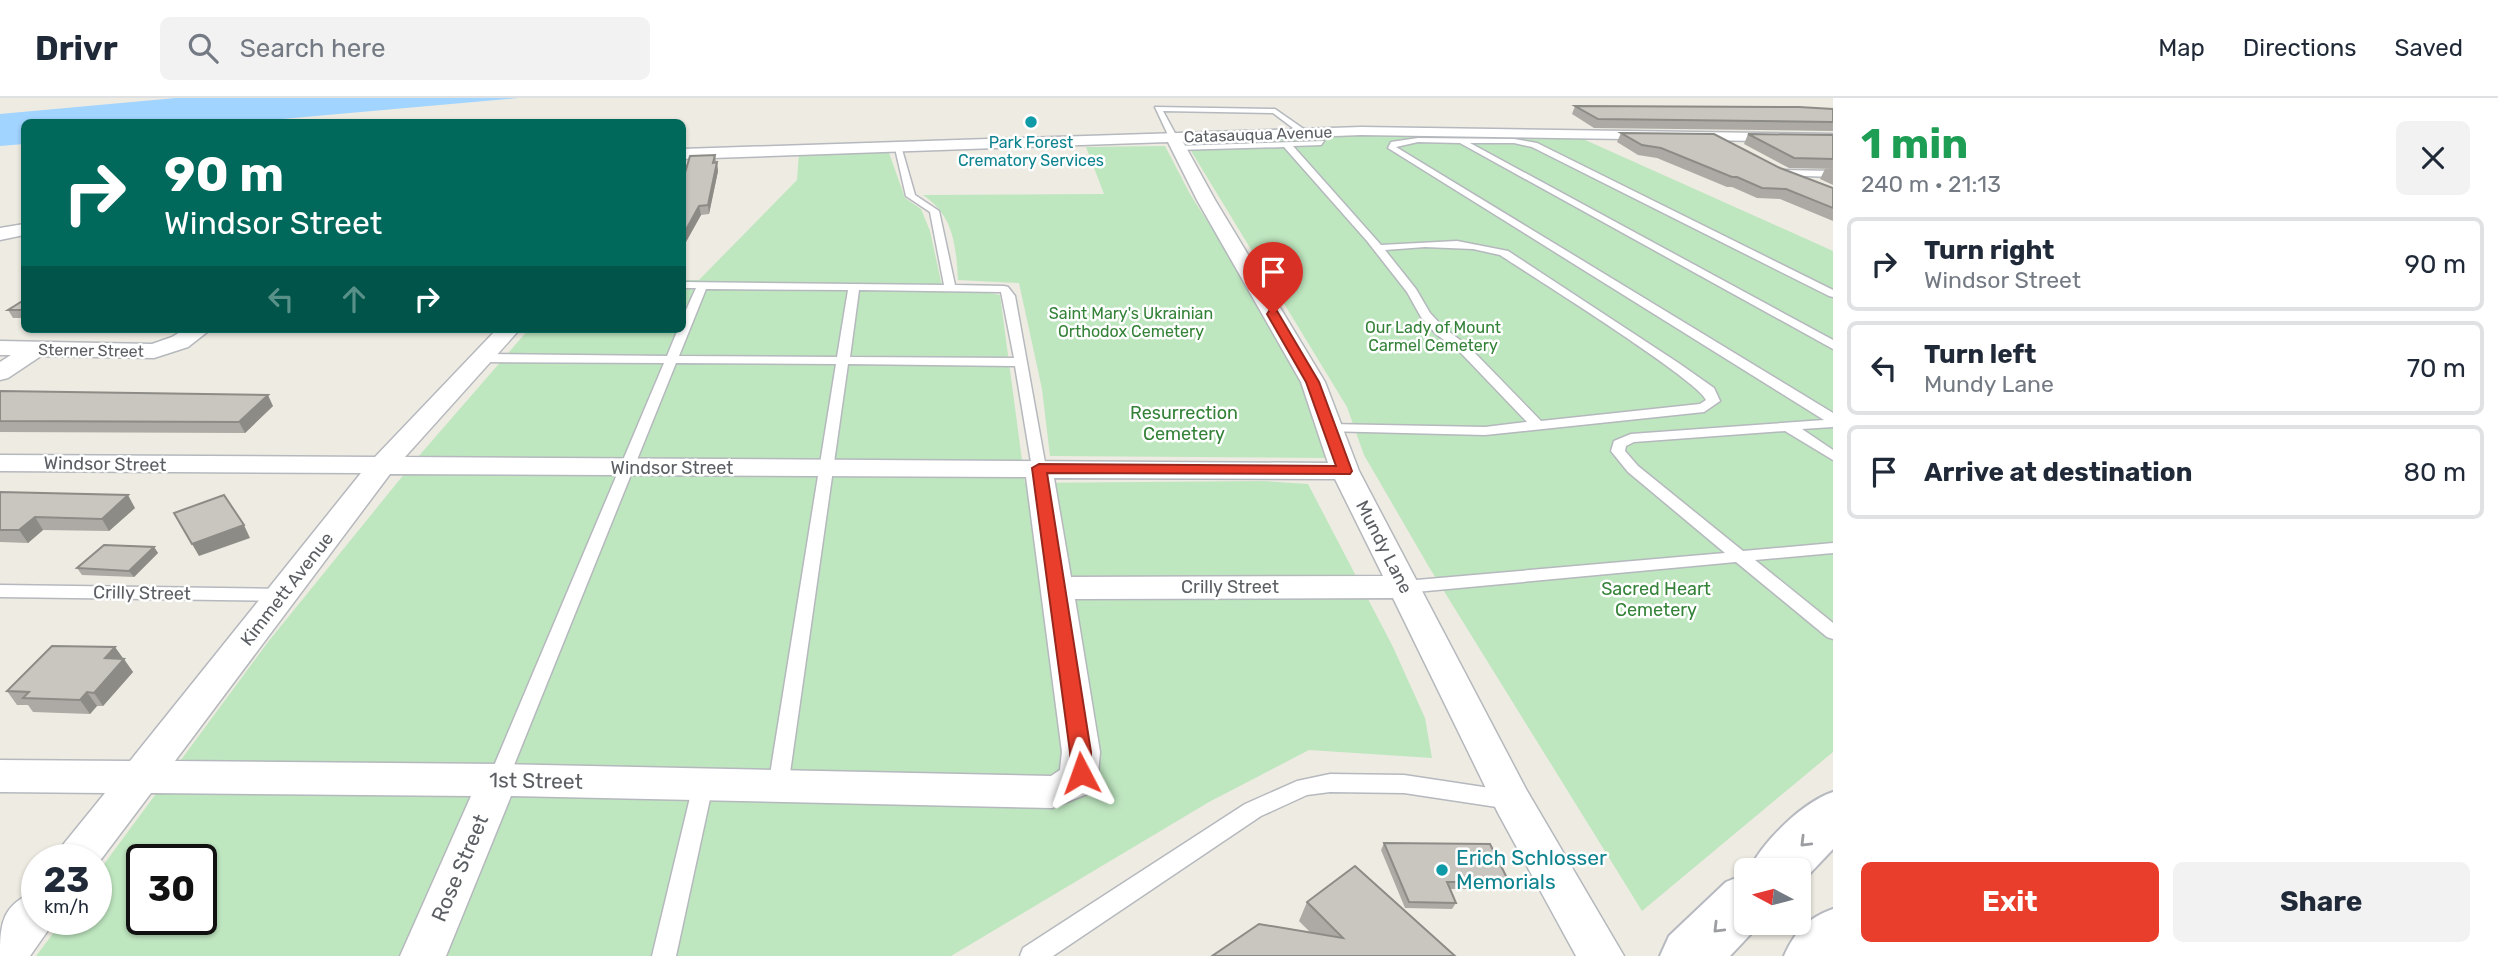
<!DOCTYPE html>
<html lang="en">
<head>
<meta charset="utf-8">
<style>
  body { margin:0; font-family:Rubik,sans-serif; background:#f2f2f3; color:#1f2937; height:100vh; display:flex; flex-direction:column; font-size:26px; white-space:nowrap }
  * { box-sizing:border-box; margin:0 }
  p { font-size:23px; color:#747a83 }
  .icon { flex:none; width:38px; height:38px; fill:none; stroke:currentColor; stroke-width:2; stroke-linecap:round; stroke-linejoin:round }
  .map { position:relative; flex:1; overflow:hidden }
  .sheet { display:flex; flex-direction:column; background:#fff; width:665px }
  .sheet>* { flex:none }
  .guide { position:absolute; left:21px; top:21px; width:665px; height:214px; border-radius:10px; box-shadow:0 2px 5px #0004; background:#00695c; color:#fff; overflow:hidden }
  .needle { width:46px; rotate:277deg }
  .controls { position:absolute; left:1734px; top:760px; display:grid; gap:14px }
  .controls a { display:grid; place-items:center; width:77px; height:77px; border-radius:10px; background:#fff; box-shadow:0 2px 5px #0004; font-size:35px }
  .speed { position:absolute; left:21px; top:746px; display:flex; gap:14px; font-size:35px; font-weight:700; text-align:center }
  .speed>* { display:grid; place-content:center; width:91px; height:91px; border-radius:50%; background:#fff; box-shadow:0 2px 5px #0004; line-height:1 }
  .speed small { font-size:18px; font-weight:400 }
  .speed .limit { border:4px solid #111; border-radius:10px; background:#fff; color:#111 }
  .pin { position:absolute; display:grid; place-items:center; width:60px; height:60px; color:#fff; margin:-72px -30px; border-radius:50% 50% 50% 0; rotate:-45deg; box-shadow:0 0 7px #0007 }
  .pin .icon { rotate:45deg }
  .me { position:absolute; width:77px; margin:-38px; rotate:356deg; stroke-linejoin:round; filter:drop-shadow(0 0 5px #0008) }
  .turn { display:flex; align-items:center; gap:24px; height:147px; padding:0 28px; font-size:32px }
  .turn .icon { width:91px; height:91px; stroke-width:2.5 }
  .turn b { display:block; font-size:49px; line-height:60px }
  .lanes { display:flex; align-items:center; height:66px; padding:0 28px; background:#0003; justify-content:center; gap:35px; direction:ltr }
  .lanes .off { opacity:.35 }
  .round { display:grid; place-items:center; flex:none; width:74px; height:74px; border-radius:10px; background:#f2f2f3 }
  .summary { display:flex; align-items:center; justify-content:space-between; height:119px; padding:0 28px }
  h1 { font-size:42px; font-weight:700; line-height:52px; color:#1e9e55 }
  .cta { display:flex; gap:14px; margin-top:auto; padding:14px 28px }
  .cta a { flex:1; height:80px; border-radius:10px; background:#ea3e2c; color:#fff; font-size:28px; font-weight:700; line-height:80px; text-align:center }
  .cta a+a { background:#f2f2f3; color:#1f2937 }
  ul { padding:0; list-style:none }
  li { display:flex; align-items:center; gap:21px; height:94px; margin:0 14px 10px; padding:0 14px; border:4px solid #e0e1e3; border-radius:10px }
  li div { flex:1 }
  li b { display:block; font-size:26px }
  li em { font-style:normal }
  header { display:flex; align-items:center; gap:42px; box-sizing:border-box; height:98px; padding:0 35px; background:#fff; border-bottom:2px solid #e0e1e3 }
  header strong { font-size:33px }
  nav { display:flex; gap:38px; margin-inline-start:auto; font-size:24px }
  .search { width:490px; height:63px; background:#f2f2f3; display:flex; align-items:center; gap:18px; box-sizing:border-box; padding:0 24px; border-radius:10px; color:#747a83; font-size:26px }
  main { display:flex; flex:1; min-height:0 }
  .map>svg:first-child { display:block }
  .green { fill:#bee6bf; fill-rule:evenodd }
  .water { fill:#a1d4ff }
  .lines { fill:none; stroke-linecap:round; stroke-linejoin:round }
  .service-casing { stroke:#b5b8bd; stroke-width:3 }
  .minor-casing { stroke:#b5b8bd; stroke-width:3 }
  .secondary-casing { stroke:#b6b9bf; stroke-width:4 }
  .service { fill:#fff; fill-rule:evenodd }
  .minor { fill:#fff; fill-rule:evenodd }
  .secondary { fill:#fff; fill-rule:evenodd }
  .wall { fill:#adaaa5 }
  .shaded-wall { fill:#8d8b86 }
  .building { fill:#c9c6c0; stroke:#8d8b86; stroke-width:2 }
  .oneway { stroke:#9d9ea1 }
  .route { fill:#ea3e2c; stroke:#98281d; stroke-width:2 }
  .culture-dot { fill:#0f9aa8; stroke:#fff; stroke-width:2.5 }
  .labels { text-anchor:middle; stroke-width:5; stroke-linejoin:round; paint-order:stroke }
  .far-street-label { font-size:16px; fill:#5b5e63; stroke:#fff }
  .far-culture-label { font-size:16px; fill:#0d838f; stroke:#fff }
  .far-park-label { font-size:16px; fill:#338238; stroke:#fff }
  .park-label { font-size:18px; fill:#338238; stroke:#fff }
  .street-label { font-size:18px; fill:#5b5e63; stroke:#fff }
  .near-street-label { font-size:21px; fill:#5b5e63; stroke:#fff }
  .near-culture-label { font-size:21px; fill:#0d838f; stroke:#fff; text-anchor:start }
</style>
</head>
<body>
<header>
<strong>Drivr</strong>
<div class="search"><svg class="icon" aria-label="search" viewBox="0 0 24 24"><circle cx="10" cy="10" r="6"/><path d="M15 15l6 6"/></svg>Search here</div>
<nav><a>Map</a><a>Directions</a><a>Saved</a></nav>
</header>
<main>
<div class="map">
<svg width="1833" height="858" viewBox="0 0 1833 858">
  <rect width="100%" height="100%" fill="#eeebe2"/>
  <path class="green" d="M1353 37 1583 41 1833 153V654L1642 813 1429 469 1364 357 1347 309 1185 43Z
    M1165 48 1190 96 1287 248 1306 292 1325 360 1050 358 1042 291 1019 185 958 182C956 147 954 118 923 97L1104 96 1086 49Z
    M888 52 905 100 921 111 930 133 943 193H981L1000 197 1025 385 1263 383 1308 386 1393 549 1425 620 1432 660 1309 652 1209 704 951 858H36L64 821H96V777L268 544 418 359 529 231H682L683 182H699L797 82 799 55ZM142 761H201V821H142Z"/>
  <path class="water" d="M176 0H518L247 24H24V46L0 48V16Z"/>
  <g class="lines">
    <g class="service-casing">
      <path id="service" d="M1155 9 1275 11 1308 34 1301 36 1273 15 1163 13 1177 39 1173 41 1169 39Z
        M1418 40 1514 41 1537 45 1833 192V199L1829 198 1532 49 1514 45H1470L1833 242V251L1460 45 1418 44 1396 49 1833 315V329L1802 331 1833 352V362L1785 333 1634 344 1626 348 1625 353 1638 368 1743 453 1833 445V455L1755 462 1833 525V541L1827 539 1736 464 1405 495 1399 493 1397 489 1399 485 1405 483 1725 455 1628 374 1611 353 1614 343 1631 336 1824 322 1388 50 1391 44Z
        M1324 43 1321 47 1293 48 1381 147 1457 143 1508 153 1680 266 1714 290 1720 303 1704 314 1485 337 1324 333 1322 330 1324 327 1329 326 1485 329 1527 324 1460 254 1436 236 1421 219 1407 194 1367 143 1284 49 1176 52 1172 50 1176 48ZM1425 149 1473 151 1500 157C1530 177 1698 282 1706 302L1700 306 1541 323 1468 248 1444 230 1430 215 1416 191 1385 152Z
        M894 46 901 48 915 97 939 113 955 187 1004 188 1008 189 1015 198 1046 370 1039 374 1032 370 1015 268 848 266 788 689 785 695 778 698 771 695 768 689 836 266 676 265 508 682 505 688 498 690 491 688 488 682 664 265 482 264 476 260 482 256 667 258 678 231H682V221L696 190H682V184L944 187 930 114 906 98ZM706 191 848 192 837 259 679 258ZM859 192 1001 194 1014 260 850 259Z
        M1782 72 1833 73V79L1779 77 1778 75Z
        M0 487 283 491 289 493 292 497 289 501 283 503 0 499Z
        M1330 676 1404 677 1510 693 1518 696 1521 702 1518 708 1510 711 1404 695 1330 694 1307 697 1261 718 1053 858H1020L1023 850 1245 706 1297 683Z
        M703 678 710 681 713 687 676 858H652L693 687 696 681Z"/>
    </g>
    <g class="minor-casing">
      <path id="minor" d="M1361 29 1833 36V44L1361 37 1183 44 1215 102 1325 284 1359 373 1526 691 1624 858H1576L1498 715 1393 500 1075 501 1100 654 1098 676 1087 696 1052 710 511 698 446 858H400L471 698 151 695 96 768V761H56L62 748 105 695 0 694V662L130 663 361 375 0 373V357L375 359 497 231H520L405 359 1328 365 1301 284 1197 102 1168 44 682 61V51ZM390 376 1026 379 1062 654 1060 672 1051 678 498 666 175 663ZM1054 380 1335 381 1383 478 1071 479Z
        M24 126V137L0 142V130Z
        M185 231H211L188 249 154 260 41 258 8 280 0 282V264L11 257H0V243L152 246 172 239Z
        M37 793V821H56L30 858H0C0 825 2 806 37 793Z"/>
    </g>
    <g class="secondary-casing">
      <path id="secondary" d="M1833 694V751L1799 787V772H1749C1763 743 1803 704 1833 694Z
        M1746 776V824H1762L1730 858H1660L1669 838 1726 784Z
        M1833 811V858H1784C1795 833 1808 820 1833 811Z"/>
    </g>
    <use href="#service" class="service"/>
    <use href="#minor" class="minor"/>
    <use href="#secondary" class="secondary"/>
  </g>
  <path class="wall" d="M1575 8 1833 11V33L1594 30 1572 16Z
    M1621 35 1780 70 1833 90V123L1780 101 1757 100 1732 89H1727L1657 60 1638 57 1617 44Z
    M1748 36 1833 37V71L1789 70 1744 46Z
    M715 57 718 73 709 116 701 117 682 151V85Z
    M1825 71H1833V87L1820 81Z
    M24 202V220H13L8 212Z
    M0 293 273 308 245 335 0 334Z
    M0 394 135 410 109 433 43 432 28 445 0 444Z
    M154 449 158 455 134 479 82 477 77 470Z
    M123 561H124L133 574 103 608H97L90 616 33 614 28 607H17L7 593Z
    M1384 745 1509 784 1505 791H1450L1456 805 1452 811 1405 810 1381 752Z
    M1307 804 1455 858 1310 834 1299 823Z"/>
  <path class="shaded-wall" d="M717 64 718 73 709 116 708 107Z
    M699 108 701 117 682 151V139Z
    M268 297 273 308 245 335 239 324Z
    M128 397 135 410 109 433 102 421Z
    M35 419 43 432 28 445 19 432Z
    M244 427 250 440 199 458 192 446Z
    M154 449 158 455 134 479 129 473Z
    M115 549 133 574 103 608 94 595 105 560Z
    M87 594 97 608 90 616 80 602Z"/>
  <path class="building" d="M1575 8 1799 9 1833 11V24L1598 21Z
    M1621 35 1714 36 1780 70 1833 90V110L1786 91 1762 90 1737 79H1732L1661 50 1642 47Z
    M1748 36 1833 37V61L1794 60Z
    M715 57 713 65 717 64 708 107 699 108 682 139V85L690 58Z
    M24 202V212H8Z
    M0 293 268 297 239 324 0 323Z
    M0 394 128 397 102 421 35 419 19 432H0Z
    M224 397 244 427 192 446 174 415Z
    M104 447 154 449 129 473 77 470Z
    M52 548 115 549 105 560 124 561 94 595 87 594 80 602 23 600 29 594 7 593Z
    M1384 745 1490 746 1509 784H1447L1456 805 1409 804Z
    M1355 768 1455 858H1212L1259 826 1343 840 1307 804Z"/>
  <defs><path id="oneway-chevron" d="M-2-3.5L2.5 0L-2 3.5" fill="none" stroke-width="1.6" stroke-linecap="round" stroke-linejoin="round" transform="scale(1.75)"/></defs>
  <g class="oneway">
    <use href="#oneway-chevron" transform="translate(1805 744) rotate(135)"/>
    <use href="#oneway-chevron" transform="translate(1718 830) rotate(135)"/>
  </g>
  <path class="route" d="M1269 213H1277L1319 284 1352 373 1350 376 1047 375 1091 654V675L1088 681 1081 683 1073 681 1070 675V654L1032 370 1039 366 1336 368 1306 284 1267 216Z"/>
  <g class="culture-dot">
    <circle cx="1031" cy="24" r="7"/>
    <circle cx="1442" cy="772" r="7"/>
  </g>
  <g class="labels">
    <g class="far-street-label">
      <text transform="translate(1258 36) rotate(-2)" y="6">Catasauqua Avenue</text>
      <text transform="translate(91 252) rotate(1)" y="6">Sterner Street</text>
    </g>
    <g class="far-culture-label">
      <text x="1031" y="50">Park Forest<tspan x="1031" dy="18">Crematory Services</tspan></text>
    </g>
    <g class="far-park-label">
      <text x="1131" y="221">Saint Mary's Ukrainian<tspan x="1131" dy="18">Orthodox Cemetery</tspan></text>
      <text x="1433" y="235">Our Lady of Mount<tspan x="1433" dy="18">Carmel Cemetery</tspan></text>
    </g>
    <g class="park-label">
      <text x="1184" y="321">Resurrection<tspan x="1184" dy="21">Cemetery</tspan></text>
      <text x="1656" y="497">Sacred Heart<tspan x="1656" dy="21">Cemetery</tspan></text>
    </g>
    <g class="street-label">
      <text transform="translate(105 366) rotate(1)" y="6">Windsor Street</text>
      <text x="672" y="376">Windsor Street</text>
      <text transform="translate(1384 449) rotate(63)" y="6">Mundy Lane</text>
      <text x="1230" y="495">Crilly Street</text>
      <text transform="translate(287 491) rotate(-52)" y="6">Kimmett Avenue</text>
      <text transform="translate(142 495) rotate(1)" y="6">Crilly Street</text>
    </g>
    <g class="near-street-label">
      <text transform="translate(536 683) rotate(1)" y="7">1st Street</text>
      <text transform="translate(460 770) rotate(-67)" y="7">Rose Street</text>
    </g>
    <g class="near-culture-label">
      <text x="1456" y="767">Erich Schlosser<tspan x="1456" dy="24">Memorials</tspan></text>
    </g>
  </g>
</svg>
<div class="controls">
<a><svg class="needle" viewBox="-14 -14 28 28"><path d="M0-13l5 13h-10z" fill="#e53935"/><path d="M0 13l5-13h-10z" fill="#747a83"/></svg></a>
</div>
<div class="speed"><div>23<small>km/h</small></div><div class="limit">30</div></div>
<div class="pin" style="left:1273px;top:216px;background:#d93025"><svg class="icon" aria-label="arrive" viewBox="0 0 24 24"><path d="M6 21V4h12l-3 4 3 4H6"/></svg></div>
<svg class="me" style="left:1081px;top:675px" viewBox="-20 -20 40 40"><path d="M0-17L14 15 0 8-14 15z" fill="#ea3e2c" stroke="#fff" stroke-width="4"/></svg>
<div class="guide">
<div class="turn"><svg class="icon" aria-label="right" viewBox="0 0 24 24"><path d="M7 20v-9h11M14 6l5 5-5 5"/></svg><div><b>90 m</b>Windsor Street</div></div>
<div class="lanes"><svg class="icon off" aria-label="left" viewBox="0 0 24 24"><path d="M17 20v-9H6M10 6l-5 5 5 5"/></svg><svg class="icon off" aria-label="ahead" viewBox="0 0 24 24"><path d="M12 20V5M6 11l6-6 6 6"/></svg><svg class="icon" aria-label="right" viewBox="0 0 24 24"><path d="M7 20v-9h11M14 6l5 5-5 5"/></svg></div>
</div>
</div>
<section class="sheet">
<div class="summary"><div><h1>1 min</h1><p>240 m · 21:13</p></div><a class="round"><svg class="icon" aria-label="close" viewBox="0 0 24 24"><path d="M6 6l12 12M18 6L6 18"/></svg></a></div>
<ul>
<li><svg class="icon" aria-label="right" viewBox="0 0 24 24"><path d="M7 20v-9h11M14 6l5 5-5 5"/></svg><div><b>Turn right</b><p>Windsor Street</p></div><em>90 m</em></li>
<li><svg class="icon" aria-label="left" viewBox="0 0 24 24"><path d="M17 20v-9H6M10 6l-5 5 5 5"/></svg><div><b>Turn left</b><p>Mundy Lane</p></div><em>70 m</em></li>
<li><svg class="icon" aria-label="arrive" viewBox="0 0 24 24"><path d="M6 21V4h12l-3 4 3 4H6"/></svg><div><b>Arrive at destination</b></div><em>80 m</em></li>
</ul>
<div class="cta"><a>Exit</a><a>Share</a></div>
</section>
</main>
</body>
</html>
